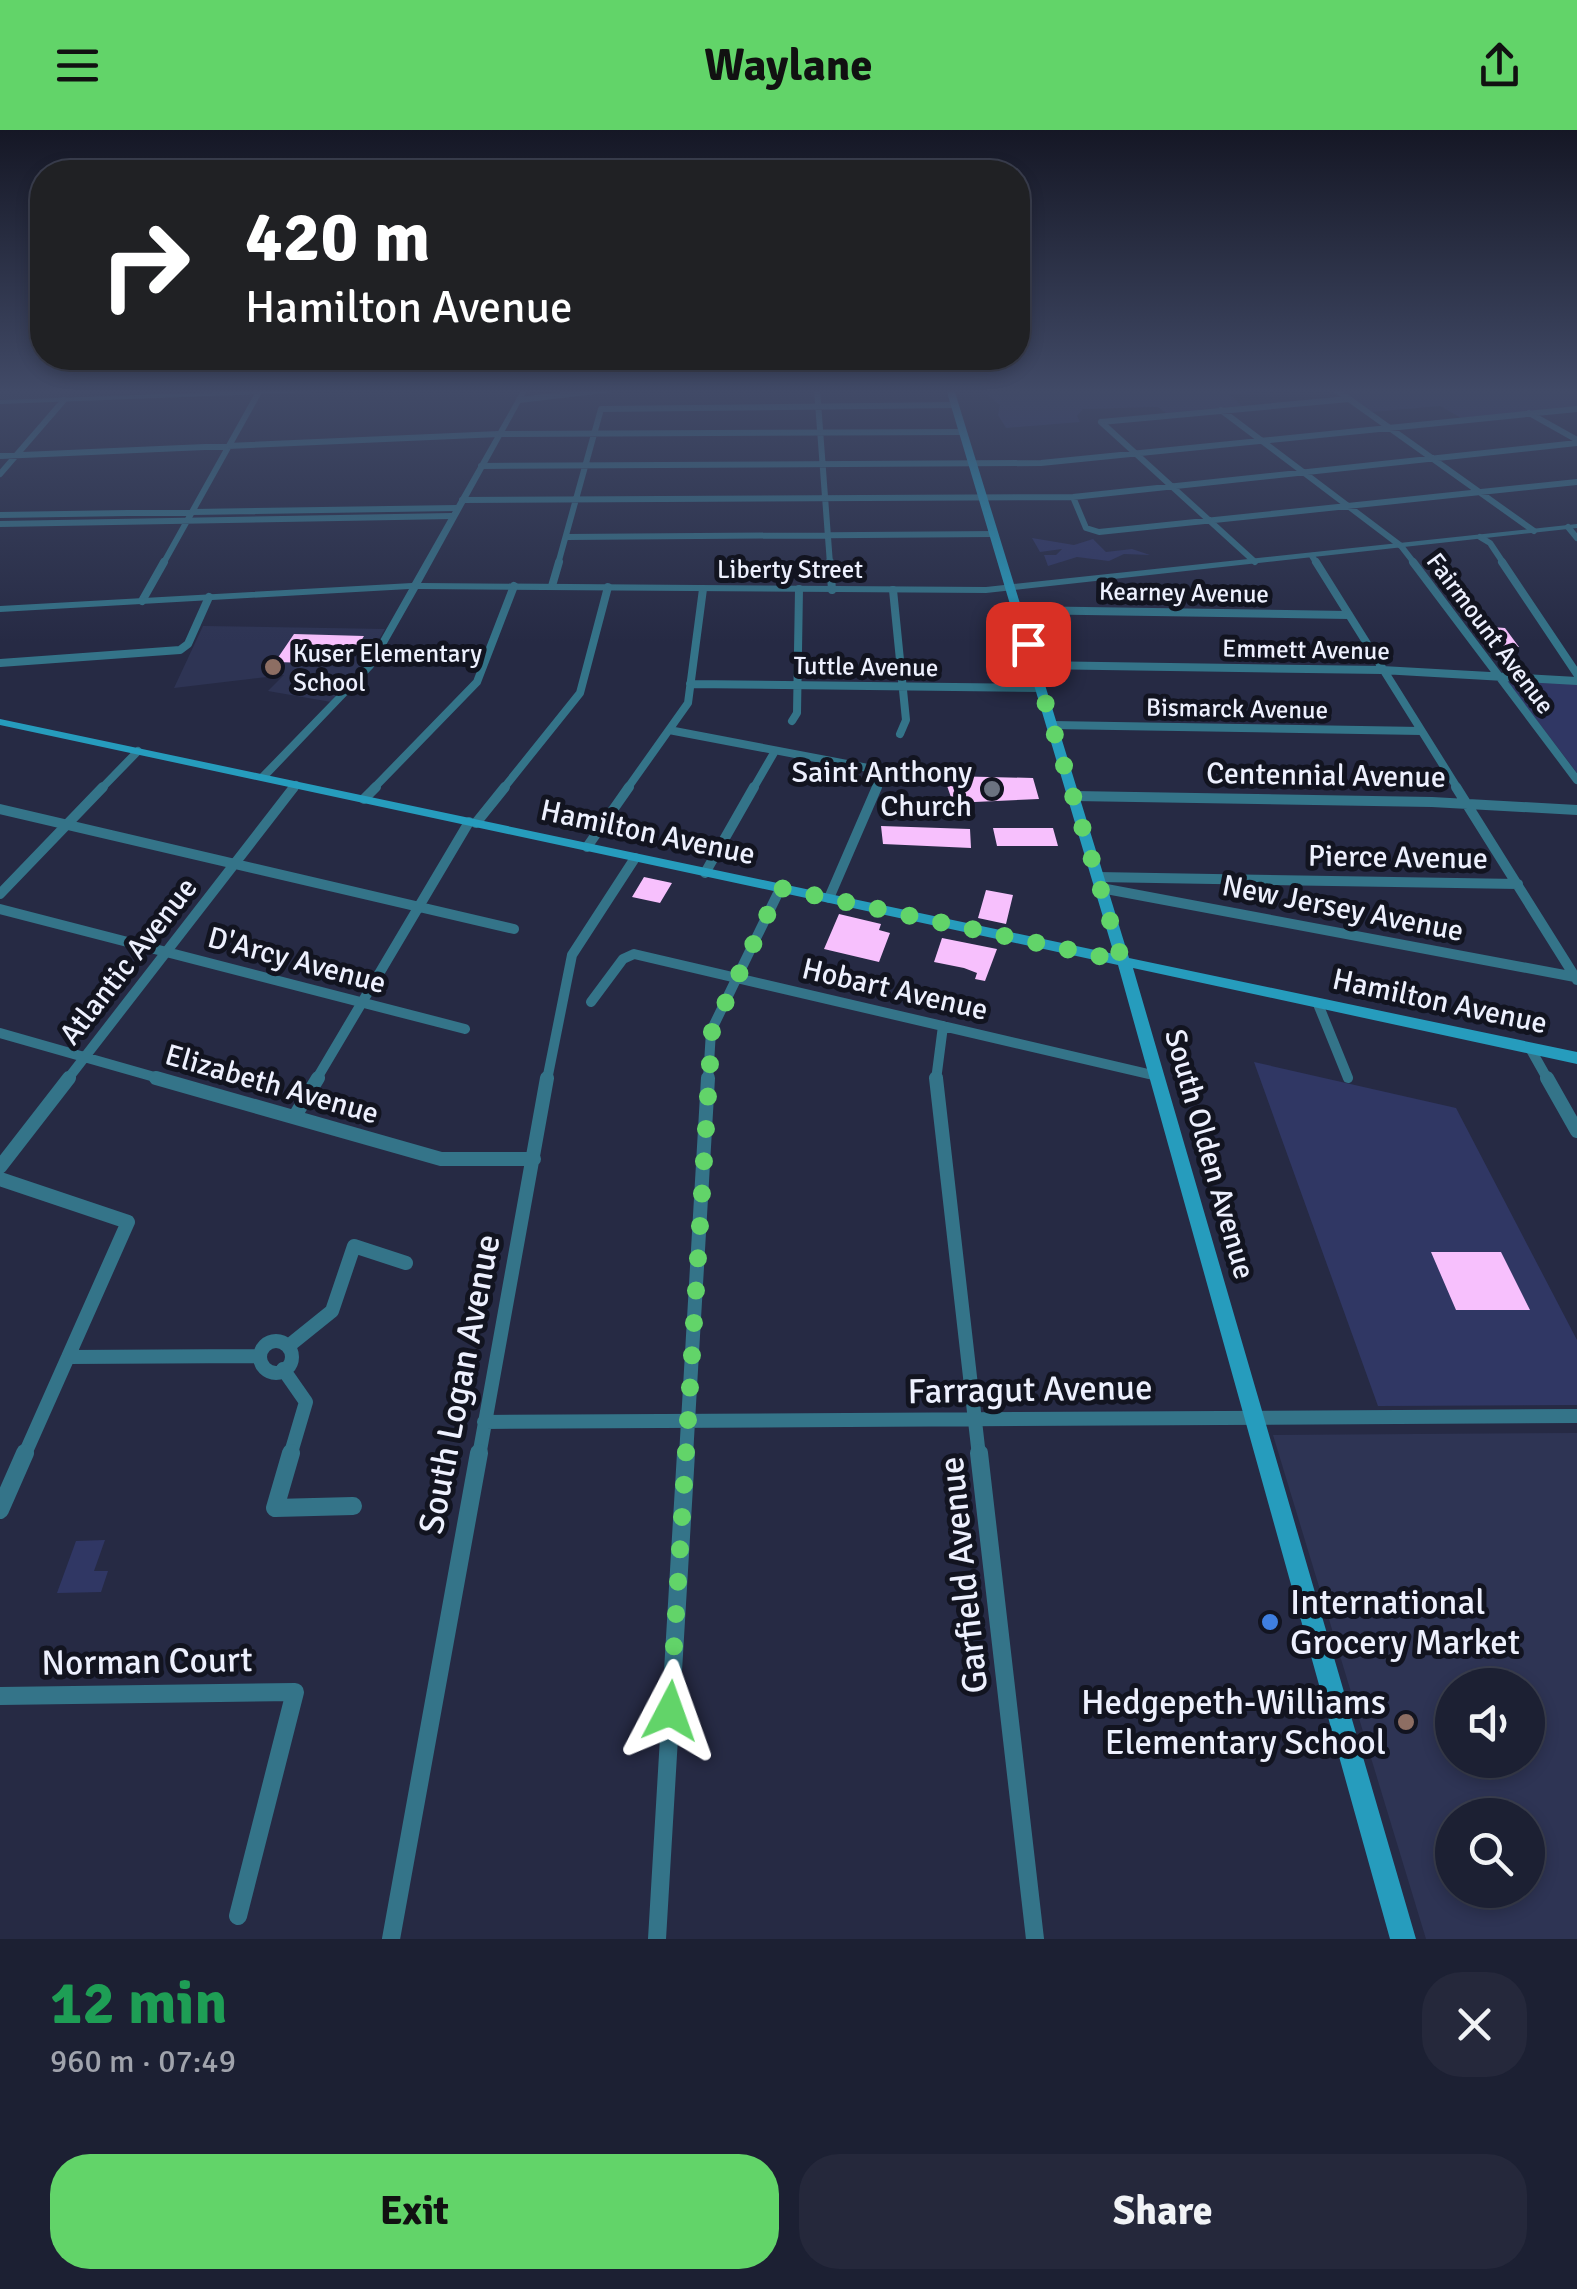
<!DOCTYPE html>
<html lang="en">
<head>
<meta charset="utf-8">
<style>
  body { margin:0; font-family:Signika,sans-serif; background:#25283b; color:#f1f3f6; height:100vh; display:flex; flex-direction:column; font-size:38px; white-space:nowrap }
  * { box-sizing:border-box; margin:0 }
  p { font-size:32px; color:#a0a3ac }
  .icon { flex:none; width:55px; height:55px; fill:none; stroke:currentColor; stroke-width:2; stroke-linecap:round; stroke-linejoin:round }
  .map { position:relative; height:1809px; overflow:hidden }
  .side { display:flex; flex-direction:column; background:#1c2033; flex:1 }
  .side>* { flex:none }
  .guide { position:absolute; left:30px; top:30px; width:1000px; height:210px; border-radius:40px; box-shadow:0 5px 15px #0003,0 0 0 2px #3a3e4e; background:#202124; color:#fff; overflow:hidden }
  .controls { position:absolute; left:1435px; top:1538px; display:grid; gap:20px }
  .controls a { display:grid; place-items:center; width:110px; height:110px; border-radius:50%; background:#1c2033; box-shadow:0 5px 15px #0003,0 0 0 2px #3a3e4e; font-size:50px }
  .pin { position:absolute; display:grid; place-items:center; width:85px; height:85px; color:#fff; margin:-42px; border-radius:20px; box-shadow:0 5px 15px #0006 }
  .me { position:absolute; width:110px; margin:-55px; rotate:4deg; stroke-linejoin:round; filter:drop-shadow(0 0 8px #0008) }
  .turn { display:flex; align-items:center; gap:35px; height:210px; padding:0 50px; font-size:45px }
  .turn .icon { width:130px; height:130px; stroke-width:2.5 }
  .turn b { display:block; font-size:70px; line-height:85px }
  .round { display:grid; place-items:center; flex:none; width:105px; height:105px; border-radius:40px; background:#25283b }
  .overview { display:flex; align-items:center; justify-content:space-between; height:170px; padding:0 50px }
  h1 { font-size:60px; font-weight:700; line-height:75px; color:#1e9e55 }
  .action { display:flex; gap:20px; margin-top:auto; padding:20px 50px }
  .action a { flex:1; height:115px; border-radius:40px; background:#62d469; color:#111; font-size:40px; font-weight:700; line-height:115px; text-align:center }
  .action a+a { background:#25283b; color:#f1f3f6 }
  header { display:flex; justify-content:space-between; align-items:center; height:130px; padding:0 50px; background:#62d469; color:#111; font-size:45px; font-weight:700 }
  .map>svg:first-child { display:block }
  .built { fill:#2e3454; fill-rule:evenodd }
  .green { fill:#303764 }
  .building { fill:#f7c0fd }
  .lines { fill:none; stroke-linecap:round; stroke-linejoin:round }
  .minor-far4 { stroke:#347489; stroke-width:6 }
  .minor-far3 { stroke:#347489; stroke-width:8 }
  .minor-far2 { stroke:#347489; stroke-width:10 }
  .minor-far1 { stroke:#347489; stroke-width:14 }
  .minor { stroke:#347489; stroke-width:18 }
  .tertiary { fill:#347489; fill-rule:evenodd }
  .secondary { fill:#269cbd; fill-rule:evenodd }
  .route { stroke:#62d469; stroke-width:18; stroke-dasharray:0 32.4 }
  .education-dot { fill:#8d6e63; stroke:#121420; stroke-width:4 }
  .worship-dot { fill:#6b7280; stroke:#121420; stroke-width:4 }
  .shop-dot { fill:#3f7fe0; stroke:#121420; stroke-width:4 }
  .labels { text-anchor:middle; stroke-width:10; stroke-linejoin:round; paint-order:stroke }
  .far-street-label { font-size:25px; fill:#edf0fe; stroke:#121420 }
  .far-poi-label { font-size:25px; fill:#edf0fe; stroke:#121420; text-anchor:start }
  .poi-label { font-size:30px; fill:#edf0fe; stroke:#121420; text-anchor:end }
  .street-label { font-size:30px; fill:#edf0fe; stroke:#121420 }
  .near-street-label { font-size:35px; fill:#edf0fe; stroke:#121420 }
  .near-poi-label { font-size:35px; fill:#edf0fe; stroke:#121420; text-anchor:start }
</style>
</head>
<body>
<header><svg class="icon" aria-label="menu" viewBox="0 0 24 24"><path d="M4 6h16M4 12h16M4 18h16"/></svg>Waylane<svg class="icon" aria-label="share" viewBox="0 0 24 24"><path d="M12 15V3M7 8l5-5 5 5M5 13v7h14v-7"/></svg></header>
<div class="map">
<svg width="1577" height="1809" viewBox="0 0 1577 1809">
  <rect width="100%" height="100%" fill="#262a44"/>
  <path class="built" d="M0 259H281L0 270Z
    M203 496 385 499 368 528 331 572 268 561 284 545 174 558Z
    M1577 1303V1809H1426L1273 1305ZM1528 1555V1630H1452V1555ZM1528 1685V1760H1452V1685Z"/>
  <path class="green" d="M980 259H1292L1229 264 1242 276 1166 283 1158 277 1083 279 1077 286 1080 292 1006 298 998 285 1000 275Z
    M1338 259H1577V277L1461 288 1440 276 1372 282Z
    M1032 408 1074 415 1093 409 1106 422 1132 419 1150 425 1124 424 1109 431 1077 427 1048 436 1044 425H1056L1062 419 1040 422Z
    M1506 550 1577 553V643Z
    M1254 932 1456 978 1577 1210V1275L1378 1276Z
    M105 1410 94 1441H108L101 1462 57 1463 76 1411Z"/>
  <path class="building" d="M1492 497 1505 498 1519 517 1488 516 1476 498Z
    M294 504 364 506 347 534 275 532Z
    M949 646 1033 648 1039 669 953 673 945 650Z
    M881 696 970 699 971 718 883 714Z
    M993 698H1053L1058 716H997Z
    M644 747 672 753 660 773 632 767Z
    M986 760 1013 765 1006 794 978 788Z
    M839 784 881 794 879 800 890 803 879 832 824 819Z
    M942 808 997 819 985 851 975 849 977 843 964 838 934 832Z
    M1431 1122H1501L1530 1180H1456Z"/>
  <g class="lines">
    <path class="minor-far4" d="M817 259 830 434
      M1335 259 1534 401
      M519 270 613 259
      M1221 280 1401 416 1415 434
      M1529 283 1577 310
      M1101 292 1349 269
      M1101 292 1255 432
      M0 326 499 304 963 302
      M481 336 1041 333 1577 279
      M0 344 64 270
      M1073 367 1086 398 1099 402 1577 352
      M462 370 1073 367 1577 313
      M0 385 457 378
      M0 394 452 386
      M1568 397 1577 408
      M566 407 995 404
      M1480 407 1490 413 1504 434
      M1312 426 1317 434
      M163 434 259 262
      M558 434 601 279 955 275"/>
    <path class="minor-far3" d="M830 432 832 460
      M1316 432 1458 659
      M1413 432 1577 650
      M1502 432 1577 544
      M552 456 559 432
      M893 460 906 590 900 604
      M142 471 164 432
      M1018 480 1349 485
      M0 533 180 520 188 514 209 467
      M1034 535 1382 540 1577 551
      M690 554 1041 558
      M792 591 797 583 799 459
      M1052 595 1421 601
      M669 600 884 641 876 659
      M101 659 138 621
      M293 659 296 655
      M373 659 477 552 514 456
      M503 659 580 563 608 457
      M627 659 688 573 703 459
      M753 659 775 621"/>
    <path class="minor-far2" d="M1456 657 1577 850
      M1074 666 1432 672 1577 680
      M364 669 376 657
      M0 679 514 799
      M476 693 505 657
      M587 717 629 657
      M705 743 754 657
      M1097 747 1518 754
      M1101 758 1575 847
      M0 764 103 657
      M829 768 877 657
      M0 779 465 899
      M591 872 623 829 634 824 1157 946
      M1318 874 1348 948
      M0 903 165 950
      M1530 918 1548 950
      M67 950 294 657
      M316 950 469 692
      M547 950 572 825 635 728
      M708 950 711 901 780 759
      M936 950 943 896"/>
    <path class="minor-far1" d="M156 948 441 1029H534
      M936 948 979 1326
      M1547 948 1577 1001
      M295 986 318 948
      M0 1037 69 948
      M0 1049 128 1092 24 1326
      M260 1227a16 16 0 1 1 32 0a16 16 0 1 1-32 0Z
      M291 1214 332 1181 354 1116 406 1133
      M68 1227 260 1226
      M283 1239 306 1272 290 1326
      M484 1292 1577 1286
      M479 1326 547 948
      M686 1326 708 948"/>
    <path class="minor" d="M291 1323 275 1378 353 1376
      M979 1323 1035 1809
      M0 1380 25 1323
      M0 1566 295 1562 238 1786
      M391 1809 479 1323
      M657 1809 686 1323"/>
    <path class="tertiary" d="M298 259H345L342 261 0 274V270Z
      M522 259H528L421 453 986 457 1577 394V398L986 463 418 459 373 538 266 650 262 651 257 648 258 646 366 535 409 459 0 482V476L412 453Z"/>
    <path class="secondary" d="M946 259H954L1129 828 1577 922V934L1133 838 1416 1809H1390L1118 835 0 595V589L1114 824Z"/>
  </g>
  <linearGradient id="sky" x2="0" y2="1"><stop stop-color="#151725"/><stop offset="0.51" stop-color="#414a67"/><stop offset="1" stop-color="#414a67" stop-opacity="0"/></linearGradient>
  <rect width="1577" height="512" fill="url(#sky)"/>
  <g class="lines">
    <path class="route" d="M670 1581 712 901 780 758 1122 831 1028 514"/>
  </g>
  <g class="education-dot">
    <circle cx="273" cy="537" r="10"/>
    <circle cx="1406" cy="1592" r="10"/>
  </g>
  <circle class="worship-dot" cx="992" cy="659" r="10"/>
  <circle class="shop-dot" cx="1270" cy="1492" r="10"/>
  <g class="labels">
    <g class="far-street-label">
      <text x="790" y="448">Liberty Street</text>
      <text transform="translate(1184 462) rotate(1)" y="9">Kearney Avenue</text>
      <text transform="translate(1491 503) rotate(53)" y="9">Fairmount Avenue</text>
      <text transform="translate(1306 519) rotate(1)" y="9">Emmett Avenue</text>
      <text transform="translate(866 536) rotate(1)" y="9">Tuttle Avenue</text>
      <text transform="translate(1237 578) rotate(1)" y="9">Bismarck Avenue</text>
    </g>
    <g class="far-poi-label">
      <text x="293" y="532">Kuser Elementary<tspan x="293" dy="29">School</tspan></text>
    </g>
    <g class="poi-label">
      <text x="972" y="652">Saint Anthony<tspan x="972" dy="34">Church</tspan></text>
    </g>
    <g class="street-label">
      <text transform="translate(1326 645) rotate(1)" y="10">Centennial Avenue</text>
      <text transform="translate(648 702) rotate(12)" y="10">Hamilton Avenue</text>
      <text transform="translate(1398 727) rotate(1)" y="10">Pierce Avenue</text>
      <text transform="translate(1343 778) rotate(11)" y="10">New Jersey Avenue</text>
      <text transform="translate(297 830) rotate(15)" y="10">D'Arcy Avenue</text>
      <text transform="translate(128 831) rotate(-52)" y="10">Atlantic Avenue</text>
      <text transform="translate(895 859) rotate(13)" y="10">Hobart Avenue</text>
      <text transform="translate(1440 871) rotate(12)" y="10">Hamilton Avenue</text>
      <text transform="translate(272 954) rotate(16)" y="10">Elizabeth Avenue</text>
      <text transform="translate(1210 1024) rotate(74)" y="10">South Olden Avenue</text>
    </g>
    <g class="near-street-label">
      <text transform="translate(459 1254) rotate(-79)" y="12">South Logan Avenue</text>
      <text transform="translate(1030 1259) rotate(-1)" y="12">Farragut Avenue</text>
      <text transform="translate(963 1445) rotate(-96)" y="12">Garfield Avenue</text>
      <text transform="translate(147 1531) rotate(-1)" y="12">Norman Court</text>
    </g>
    <g class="near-poi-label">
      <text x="1290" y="1484">International<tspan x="1290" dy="40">Grocery Market</tspan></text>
      <text x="1386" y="1584" text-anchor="end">Hedgepeth-Williams<tspan x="1386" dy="40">Elementary School</tspan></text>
    </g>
  </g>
</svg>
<div class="controls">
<a><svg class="icon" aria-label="sound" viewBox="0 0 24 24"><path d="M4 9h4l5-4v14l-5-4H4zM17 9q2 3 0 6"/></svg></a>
<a><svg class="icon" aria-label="search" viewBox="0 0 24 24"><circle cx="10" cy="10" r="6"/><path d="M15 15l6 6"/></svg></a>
</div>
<div class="pin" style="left:1028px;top:514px;background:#d93025"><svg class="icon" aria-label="arrive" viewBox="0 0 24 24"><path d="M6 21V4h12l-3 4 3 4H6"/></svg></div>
<svg class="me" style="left:670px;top:1581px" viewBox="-20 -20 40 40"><path d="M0-17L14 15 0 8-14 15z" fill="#62d469" stroke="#fff" stroke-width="4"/></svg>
<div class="guide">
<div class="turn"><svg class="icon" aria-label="right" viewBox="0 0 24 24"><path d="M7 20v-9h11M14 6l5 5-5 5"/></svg><div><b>420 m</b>Hamilton Avenue</div></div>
</div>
</div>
<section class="side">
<div class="overview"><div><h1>12 min</h1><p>960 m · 07:49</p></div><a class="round"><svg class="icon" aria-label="close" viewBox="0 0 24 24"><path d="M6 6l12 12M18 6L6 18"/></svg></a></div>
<div class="action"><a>Exit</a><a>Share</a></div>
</section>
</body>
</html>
